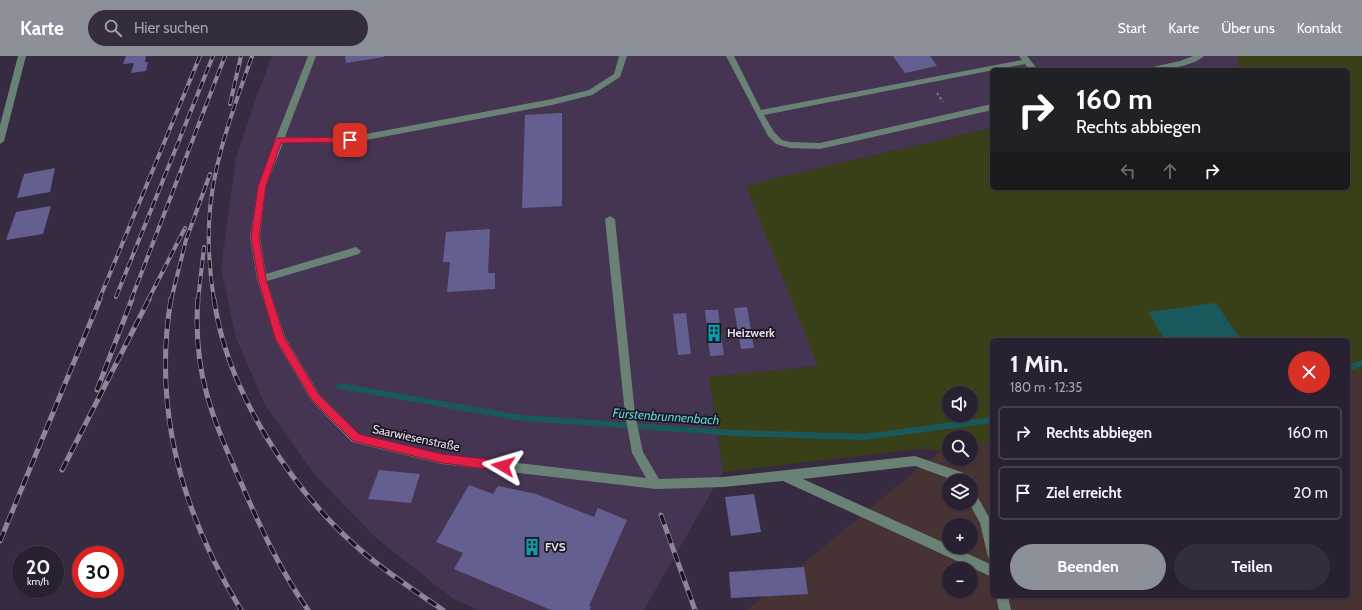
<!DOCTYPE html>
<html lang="de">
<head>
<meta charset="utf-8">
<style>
  body { margin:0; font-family:Cabin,sans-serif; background:#352d3e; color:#f1f3f6; height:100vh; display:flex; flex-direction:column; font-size:15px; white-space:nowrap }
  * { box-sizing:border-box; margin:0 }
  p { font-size:13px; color:#a5a3ac }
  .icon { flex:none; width:22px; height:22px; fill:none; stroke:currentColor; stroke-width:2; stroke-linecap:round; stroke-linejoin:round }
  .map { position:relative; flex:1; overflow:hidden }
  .sheet { position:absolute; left:990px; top:282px; width:360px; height:260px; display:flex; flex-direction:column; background:#292032; border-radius:6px; box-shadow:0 1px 3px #0004,0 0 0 1px #453e4d }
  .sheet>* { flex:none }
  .top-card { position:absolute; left:990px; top:12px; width:360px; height:122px; border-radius:6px; box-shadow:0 1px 3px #0004,0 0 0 1px #453e4d; background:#202124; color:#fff; overflow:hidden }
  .tools { position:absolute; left:942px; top:330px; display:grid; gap:8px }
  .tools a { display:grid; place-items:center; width:36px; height:36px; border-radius:50%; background:#292032; box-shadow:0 1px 3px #0004,0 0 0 1px #453e4d; font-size:20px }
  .speed { position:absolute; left:12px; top:490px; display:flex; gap:8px; font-size:20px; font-weight:700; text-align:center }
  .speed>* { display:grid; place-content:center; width:52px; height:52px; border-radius:50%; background:#292032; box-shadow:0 1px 3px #0004,0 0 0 1px #453e4d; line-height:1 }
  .speed small { font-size:10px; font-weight:400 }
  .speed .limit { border:6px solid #d22; background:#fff; color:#111 }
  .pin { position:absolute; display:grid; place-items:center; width:34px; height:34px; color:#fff; margin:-17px; border-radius:8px; box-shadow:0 2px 6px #0006 }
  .me { position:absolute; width:44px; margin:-22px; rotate:277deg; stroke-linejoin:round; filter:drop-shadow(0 0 3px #0008) }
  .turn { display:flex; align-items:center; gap:14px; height:84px; padding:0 20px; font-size:18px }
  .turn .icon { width:52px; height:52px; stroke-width:2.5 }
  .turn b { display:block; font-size:28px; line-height:34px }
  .lanes { display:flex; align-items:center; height:38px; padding:0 20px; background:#0003; justify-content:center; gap:20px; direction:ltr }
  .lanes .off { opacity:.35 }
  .round { display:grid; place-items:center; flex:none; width:42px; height:42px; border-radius:21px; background:#352d3e }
  .headline { display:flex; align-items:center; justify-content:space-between; height:68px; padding:0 20px }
  h1 { font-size:24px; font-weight:700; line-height:30px }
  .action { display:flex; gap:8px; margin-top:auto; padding:8px 20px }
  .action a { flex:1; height:46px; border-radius:24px; background:#8c9099; color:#fff; font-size:16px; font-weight:700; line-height:46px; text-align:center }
  .action a+a { background:#352d3e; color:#f1f3f6 }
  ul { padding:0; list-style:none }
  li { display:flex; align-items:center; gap:12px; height:54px; margin:0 8px 6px; padding:0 12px; border:2px solid #453e4d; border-radius:6px }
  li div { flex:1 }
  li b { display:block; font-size:15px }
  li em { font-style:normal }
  header { display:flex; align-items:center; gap:24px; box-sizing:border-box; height:56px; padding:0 20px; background:#8c9099; color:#fff }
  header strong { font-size:19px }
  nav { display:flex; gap:22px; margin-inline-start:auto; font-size:14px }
  .search { width:280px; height:36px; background:#352d3e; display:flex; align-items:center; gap:10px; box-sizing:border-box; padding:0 14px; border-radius:22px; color:#a5a3ac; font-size:15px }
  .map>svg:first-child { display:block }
  .built { fill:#453552 }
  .industrial { fill:#473234; fill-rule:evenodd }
  .green { fill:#394018; fill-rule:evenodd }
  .water { fill:#1a595b }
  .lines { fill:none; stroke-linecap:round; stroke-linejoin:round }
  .stream { fill:#1a595b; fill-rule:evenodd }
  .building { fill:#636091 }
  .path { stroke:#7f7588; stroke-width:2; stroke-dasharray:2.5 2.5; stroke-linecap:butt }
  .minor { fill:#698275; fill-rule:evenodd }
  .rail-far1-casing { stroke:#8f8598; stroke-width:4 }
  .rail-casing { stroke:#8f8598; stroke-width:5 }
  .rail-far1 { stroke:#1c1621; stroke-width:2.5; stroke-dasharray:8; stroke-linecap:butt }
  .rail { stroke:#1c1621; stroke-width:3.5; stroke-dasharray:10; stroke-linecap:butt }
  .route { fill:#e11d48; stroke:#92132f }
  .labels { text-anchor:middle; stroke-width:3.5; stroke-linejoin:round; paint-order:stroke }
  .poi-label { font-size:12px; font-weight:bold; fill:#e6dfee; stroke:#1c1621; text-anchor:start }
  .street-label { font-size:12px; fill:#e6dfee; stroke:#1c1621 }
  .water-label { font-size:13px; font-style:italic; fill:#5cd5da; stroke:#1c1621 }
</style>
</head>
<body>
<header>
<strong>Karte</strong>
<div class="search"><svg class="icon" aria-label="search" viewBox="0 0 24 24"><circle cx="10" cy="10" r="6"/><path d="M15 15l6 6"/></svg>Hier suchen</div>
<nav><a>Start</a><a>Karte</a><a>Über uns</a><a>Kontakt</a></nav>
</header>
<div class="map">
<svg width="1362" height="554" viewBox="0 0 1362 554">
  <rect width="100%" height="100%" fill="#372b42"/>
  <path class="built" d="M272 0H1237L1240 14H992V72L780 121 818 310 709 321 723 416 644 554H478L452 542 375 481 315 419 265 349 236 282 221 213 236 102 259 34Z"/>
  <path class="industrial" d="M1362 315V554H747L941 394 949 393V403H971V389L992 385V540H1348V317ZM949 425H971V447H949ZM949 469H971V491H949ZM949 513H971V535H949Z"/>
  <path class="green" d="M1237 0H1362V315L1348 317V284H992V385L971 389V381H949V393L941 394 916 393 723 416 709 321 818 310 746 130 780 121 992 72V132H1348V14H1240ZM949 337H971V359H949Z"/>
  <path class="water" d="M1216 247 1241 284H1165L1148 256Z"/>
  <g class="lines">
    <path class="stream" d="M1362 304V310L1348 315V309Z
      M340 327 521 359 735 374 864 378 992 361V367L864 384 735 380 521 365 340 333 337 332 336 330 337 328Z"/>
  </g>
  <path class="building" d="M126 0H146L145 6H148L146 15 131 17 134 7 123 8Z
    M345 0H384V1L346 7Z
    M893 0H930L937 10 905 17Z
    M562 57V150L522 152 525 59Z
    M55 112 50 136 17 142 24 118Z
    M51 150 43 178 6 184 16 156Z
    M490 173 488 217H495V233L447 236 450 206H443L446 176Z
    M747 251 754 292 741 293 734 252Z
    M705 254H718L724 299 710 300Z
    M686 257 691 298 678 299 673 258Z
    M379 414 420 418 411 447 368 443Z
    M469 429 493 438 498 430 536 438 594 461 598 452 627 464 589 550 591 551 590 554H551L454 513 463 497 436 486Z
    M754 438 761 476 731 480 725 441Z
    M804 511 808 538 731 542 729 516Z"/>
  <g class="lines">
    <path class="path" d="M937 37 943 46"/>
    <path class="minor" d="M18 0H26L4 85 0 88V69Z
      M308 0H316L285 81H350L552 43 589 34 614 18 619 0H627L620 21 592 39 552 49 350 87H283L266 130 260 181 266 218 356 191 361 195 359 198 267 225 285 281 319 338 359 378 442 398 646 422 632 397 625 358 605 163 610 160 615 163 635 358 643 396 659 423 723 421 915 400 964 417 968 425H956L915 410 803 423 949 489V491H953L992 509V521L783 425 723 431 656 433 442 408 352 386 311 344 276 285 257 223 250 181 258 130 275 86 274 84 276 82Z
      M726 0H734L761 54 1022 4 1019 0H1027L1038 14H1030L1025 8 764 59 774 76 782 84 790 86 820 87 992 48V54L820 93 790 92 776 88 768 80Z
      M1193 0H1204C1192 11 1163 14 1147 14L1148 12 1180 5Z
      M971 435 975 436 991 465 992 503 988 501 980 467 969 447H971Z
      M996 540H1008L1011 554H999Z"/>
    <g class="rail-far1-casing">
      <path id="rail-far1" d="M230 48 241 0
        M116 241 213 0
        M99 244 200 0
        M131 244 225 0
        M148 244 185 172
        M171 244 186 184 210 118
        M198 244 204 191
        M214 244C210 219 208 194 209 168 211 111 233 54 252 0"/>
    </g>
    <g class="rail-casing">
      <path id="rail" d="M171 243C152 355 183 459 241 554
        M198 243C192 320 215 367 245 436 263 477 282 517 308 554
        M214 243C227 336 293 437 364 497 389 518 416 536 443 554
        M97 334 132 243
        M62 414 149 243
        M661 459 695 554
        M0 485 100 243"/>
    </g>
    <use href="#rail-far1" class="rail-far1"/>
    <use href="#rail" class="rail"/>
  </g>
  <path class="route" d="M350 81 354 84 350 86 281 87 266 130 259 181 266 223 284 281 318 338 359 378 442 398 503 405 507 406 508 410 507 413 503 415 442 407 356 386 353 385 312 344 275 282 258 223 251 181 258 130 275 84 278 82Z"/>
  <defs>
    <g id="building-bare" transform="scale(1.38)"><path d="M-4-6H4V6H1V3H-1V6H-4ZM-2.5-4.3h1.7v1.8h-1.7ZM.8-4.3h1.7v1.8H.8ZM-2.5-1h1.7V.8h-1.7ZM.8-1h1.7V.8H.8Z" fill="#0f9aa8" stroke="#1c1621" stroke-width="2.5" paint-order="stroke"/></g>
  </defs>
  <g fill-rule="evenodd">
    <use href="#building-bare" x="714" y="277"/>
    <use href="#building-bare" x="532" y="491"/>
  </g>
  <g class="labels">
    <g class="poi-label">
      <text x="727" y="281">Heizwerk</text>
      <text x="545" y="495">FVS</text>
    </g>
    <g class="street-label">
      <text transform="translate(416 382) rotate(12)" y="4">Saarwiesenstraße</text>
    </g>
    <g class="water-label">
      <text transform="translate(666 360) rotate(4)" y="5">Fürstenbrunnenbach</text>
    </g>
  </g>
</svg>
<div class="tools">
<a><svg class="icon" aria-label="sound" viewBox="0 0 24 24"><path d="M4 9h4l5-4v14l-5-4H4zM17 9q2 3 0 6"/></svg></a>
<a><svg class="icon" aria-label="search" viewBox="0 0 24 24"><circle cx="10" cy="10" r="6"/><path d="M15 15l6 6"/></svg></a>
<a><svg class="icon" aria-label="layers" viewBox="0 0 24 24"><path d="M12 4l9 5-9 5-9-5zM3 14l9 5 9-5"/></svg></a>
<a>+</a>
<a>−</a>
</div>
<div class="speed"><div>20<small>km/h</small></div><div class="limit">30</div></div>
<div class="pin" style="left:350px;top:84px;background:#d93025"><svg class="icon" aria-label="arrive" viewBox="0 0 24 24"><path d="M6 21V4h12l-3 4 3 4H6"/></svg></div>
<svg class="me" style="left:503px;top:410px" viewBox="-20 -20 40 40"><path d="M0-17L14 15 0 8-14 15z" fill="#e11d48" stroke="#fff" stroke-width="4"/></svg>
<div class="top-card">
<div class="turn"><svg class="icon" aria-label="right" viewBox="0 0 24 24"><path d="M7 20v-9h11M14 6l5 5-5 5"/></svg><div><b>160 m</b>Rechts abbiegen</div></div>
<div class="lanes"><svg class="icon off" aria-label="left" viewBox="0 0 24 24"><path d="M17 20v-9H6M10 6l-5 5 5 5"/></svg><svg class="icon off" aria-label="ahead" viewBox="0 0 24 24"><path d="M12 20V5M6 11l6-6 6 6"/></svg><svg class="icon" aria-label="right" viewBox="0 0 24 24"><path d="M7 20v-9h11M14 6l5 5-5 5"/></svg></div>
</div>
<section class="sheet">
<div class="headline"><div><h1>1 Min.</h1><p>180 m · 12:35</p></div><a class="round" style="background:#d93025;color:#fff"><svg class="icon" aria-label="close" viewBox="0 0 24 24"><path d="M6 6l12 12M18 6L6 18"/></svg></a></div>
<ul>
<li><svg class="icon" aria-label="right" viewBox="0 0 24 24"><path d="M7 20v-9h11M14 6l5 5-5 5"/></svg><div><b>Rechts abbiegen</b></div><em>160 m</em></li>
<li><svg class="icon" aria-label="arrive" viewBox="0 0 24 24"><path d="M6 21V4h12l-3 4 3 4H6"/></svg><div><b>Ziel erreicht</b></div><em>20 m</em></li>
</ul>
<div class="action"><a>Beenden</a><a>Teilen</a></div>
</section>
</div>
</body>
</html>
